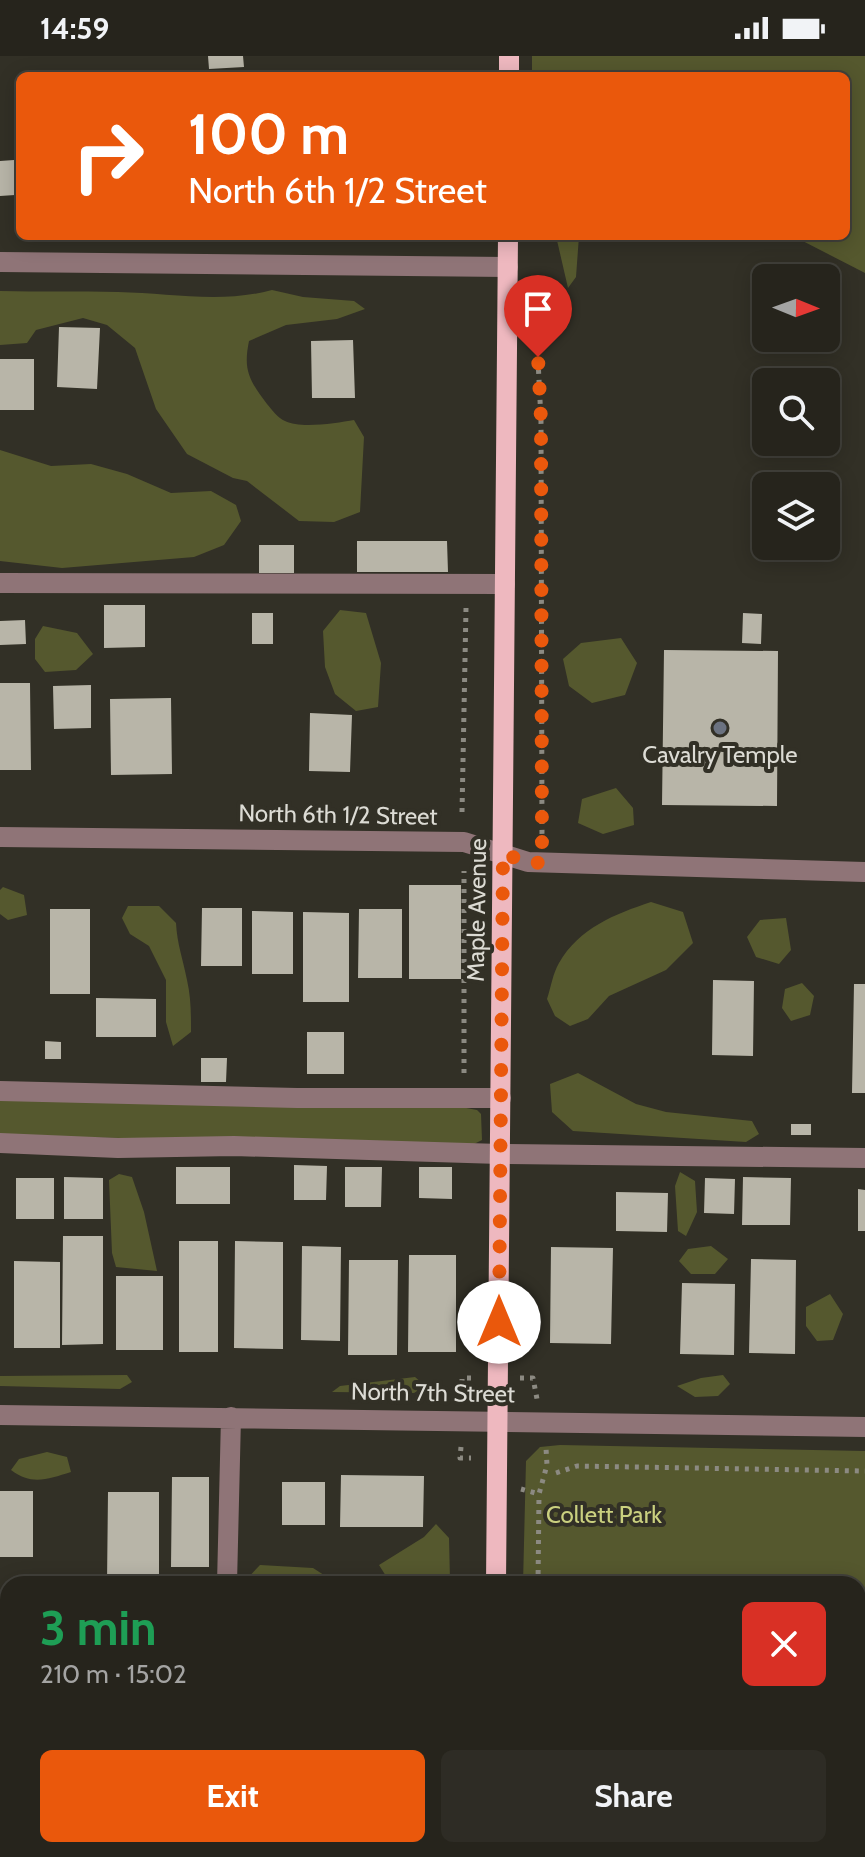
<!DOCTYPE html>
<html lang="en">
<head>
<meta charset="utf-8">
<style>
  body { margin:0; font-family:Cabin,sans-serif; background:#2e2c25; color:#f1f3f6; height:100vh; display:flex; flex-direction:column; font-size:30px; white-space:nowrap }
  * { box-sizing:border-box; margin:0 }
  p { font-size:26px; color:#a4a4a3 }
  .icon { flex:none; width:44px; height:44px; fill:none; stroke:currentColor; stroke-width:2; stroke-linecap:round; stroke-linejoin:round }
  .map { position:relative; flex:1; overflow:hidden }
  .side { position:absolute; left:0px; top:1520px; width:866px; height:282px; display:flex; flex-direction:column; background:#26241c; border-radius:24px 24px 0 0; box-shadow:0 4px 20px #0003,0 0 0 2px #42413b }
  .side>* { flex:none }
  .banner { position:absolute; left:16px; top:16px; width:834px; height:168px; border-radius:12px; box-shadow:0 4px 20px #0003,0 0 0 2px #42413b; background:#ea580c; color:#fff; overflow:hidden }
  .needle { width:52px; rotate:91deg }
  .controls { position:absolute; left:752px; top:208px; display:grid; gap:16px }
  .controls a { display:grid; place-items:center; width:88px; height:88px; border-radius:12px; background:#26241c; box-shadow:0 4px 20px #0003,0 0 0 2px #42413b; font-size:40px }
  .pin { position:absolute; display:grid; place-items:center; width:68px; height:68px; color:#fff; margin:-82px -34px; border-radius:50% 50% 50% 0; rotate:-45deg; box-shadow:0 0 8px #0007 }
  .pin .icon { rotate:45deg }
  .me { position:absolute; width:88px; margin:-44px; rotate:0deg; stroke-linejoin:round; filter:drop-shadow(0 0 6px #0008) }
  .turn { display:flex; align-items:center; gap:28px; height:168px; padding:0 40px; font-size:36px }
  .turn .icon { width:104px; height:104px; stroke-width:2.5 }
  .turn b { display:block; font-size:56px; line-height:68px }
  .round { display:grid; place-items:center; flex:none; width:84px; height:84px; border-radius:12px; background:#2e2c25 }
  .head { display:flex; align-items:center; justify-content:space-between; height:136px; padding:0 40px }
  h1 { font-size:48px; font-weight:800; line-height:60px; color:#1e9e55 }
  .action { display:flex; gap:16px; margin-top:auto; padding:16px 40px }
  .action a { flex:1; height:92px; border-radius:12px; background:#ea580c; color:#fff; font-size:32px; font-weight:800; line-height:92px; text-align:center }
  .action a+a { background:#2e2c25; color:#f1f3f6 }
  .status { display:flex; justify-content:space-between; align-items:center; height:56px; padding:0 40px; background:#26241c; direction:ltr }
  .status svg { height:22px; fill:currentColor }
  .map>svg:first-child { display:block }
  .green { fill:#55582e }
  .building { fill:#b8b5a8 }
  .lines { fill:none; stroke-linecap:round; stroke-linejoin:round }
  .path { stroke:#8c8a82; stroke-width:5; stroke-dasharray:4 6; stroke-linecap:butt }
  .minor { stroke:#8f7477; stroke-width:20 }
  .major { stroke:#eeb8bf; stroke-width:20 }
  .route { stroke:#ea580c; stroke-width:14; stroke-dasharray:0 25.2 }
  .worship-dot { fill:#6b7280; stroke:#323026; stroke-width:3 }
  .labels { text-anchor:middle; stroke-width:8; stroke-linejoin:round; paint-order:stroke }
  .poi-label { font-size:24px; fill:#dcdbd4; stroke:#323026 }
  .street-label { font-size:24px; fill:#dcdbd4; stroke:#323026 }
  .park-label { font-size:24px; fill:#cad07f; stroke:#323026 }
</style>
</head>
<body>
<div class="status"><b>14:59</b><svg viewBox="0 0 49 12"><path d="M0 12V9h3v3zM5 12V6h3v6zM10 12V3h3v9zM15 12V0h3v12zM26 1h20v11H26zM47 4h2v5h-2z"/></svg></div>
<div class="map">
<svg width="865" height="1801" viewBox="0 0 865 1801">
  <rect width="100%" height="100%" fill="#323026"/>
  <path class="green" d="M532 0H865V217L793 180H846V20H532Z
    M556 180H579L576 221 568 232Z
    M272 234 303 241 354 245 365 253 337 263 286 269 249 285C243 314 249 324 267 348 272 354 278 362 285 365 300 373 337 367 354 364L364 381 360 456 334 466 299 465 247 425 233 422 187 398 156 353 135 292 107 269 83 262 36 274 27 287 0 289V235C40 236 79 235 118 236 170 237 221 248 272 234Z
    M0 394 51 410 91 408 127 418 171 437 211 435 236 449 241 465 224 489 194 501 62 512 0 505Z
    M340 554 366 557 381 607 378 651 356 655 335 638 325 611 323 575Z
    M43 570 77 577 93 598 76 614 45 616 35 603V583Z
    M621 582 637 607 625 639 592 647 569 630 563 603 581 587Z
    M616 732 633 752 634 769 603 778 578 767 582 743Z
    M3 831 24 839 27 859 8 864 0 858V834Z
    M651 846 683 856 693 887 666 914 609 940 588 963 570 970 555 960 547 943C551 931 553 917 559 907 579 872 615 858 651 846Z
    M128 850H159L176 867C177 888 183 903 187 924 191 941 191 958 191 976L173 990 166 966V924L149 890 130 878 122 862Z
    M786 862 791 894 779 908 756 901 747 881 760 864Z
    M802 927 814 940 810 959 791 965 782 952 785 933Z
    M578 1017 636 1048 666 1056 752 1065 759 1078 746 1086 573 1075 552 1056 550 1028Z
    M0 1042 461 1051 477 1054 481 1058 482 1084 474 1088 0 1080Z
    M680 1116 695 1125 697 1156 686 1180 678 1175 675 1130Z
    M119 1118 132 1121 144 1156 157 1215 116 1211 112 1197 109 1124Z
    M711 1190 728 1203 715 1218H691L679 1205 688 1193Z
    M830 1238 843 1258 833 1284 817 1285 806 1270V1251Z
    M127 1319 132 1326 120 1333 0 1330V1320Z
    M723 1319 730 1328 718 1340 695 1341 677 1330 701 1322Z
    M415 1321 422 1327V1332L414 1337 332 1336 340 1330Z
    M560 1389 865 1395V1801H519V1794H858V1528H523L526 1405 540 1391Z
    M47 1396 67 1401 71 1416C48 1423 32 1430 11 1414L19 1403Z
    M436 1468 449 1482 450 1524 442 1528H391L379 1509 424 1481Z
    M260 1509 313 1512 338 1528H242Z"/>
  <path class="building" d="M208 0H243L244 11 209 13Z
    M14 104 15 139 0 140V105Z
    M59 271 100 272 97 333 57 331Z
    M353 284 355 342H312L311 285Z
    M0 303H34V354H0Z
    M357 485H447L448 516H357Z
    M259 489H294V517H259Z
    M104 549H145V591L104 592Z
    M252 557H273V588H252Z
    M743 557 762 558 761 588 742 587Z
    M25 564 26 588 0 589V565Z
    M664 594 778 595 777 750 662 749Z
    M0 627H30L31 714H0Z
    M91 629V672L54 673 53 630Z
    M171 642 172 718 111 719 110 643Z
    M310 657 352 659 350 716 309 715Z
    M409 829H461V923H409Z
    M202 852H242V910H201Z
    M50 853H90V938H50Z
    M359 853H402V922H358Z
    M252 855 293 856V918H252Z
    M303 856 349 857V946H303Z
    M713 924 754 925 753 1000 712 999Z
    M854 928H865V1037H852Z
    M96 942 156 943V981H96Z
    M307 976H344V1018H307Z
    M45 985 61 986V1003H45Z
    M201 1002H227L226 1026H201Z
    M791 1068H811V1079H791Z
    M294 1109 327 1110 326 1144H294Z
    M176 1111H230V1148H176Z
    M345 1111H382L381 1151H345Z
    M419 1111H452V1143L419 1142Z
    M64 1121 103 1122V1163H64Z
    M743 1121 791 1122 790 1169H742Z
    M16 1122H54V1163H16Z
    M705 1122 735 1123 734 1158 704 1157Z
    M858 1133 865 1134V1175H858Z
    M616 1136 668 1137 667 1176 616 1175Z
    M63 1180H103V1288L62 1289Z
    M179 1185H218V1296H179Z
    M235 1185 283 1186V1293L234 1292Z
    M302 1190 341 1191 340 1285 301 1284Z
    M551 1191 613 1192 611 1288 550 1287Z
    M409 1199H456V1296H408Z
    M751 1203 796 1204 795 1298 749 1297Z
    M349 1204H398L397 1299H348Z
    M14 1205 60 1206V1292H14Z
    M116 1220H163V1294H116Z
    M682 1227 735 1228 734 1299 680 1298Z
    M341 1419 424 1420 423 1471H340Z
    M172 1421H209V1511H171Z
    M282 1426H325V1469H282Z
    M0 1435H33V1501H0Z
    M108 1436H159V1528H107Z
    M1 1611H8V1644H1Z
    M0 1700H8V1742H0Z"/>
  <g class="lines">
    <path class="path" d="M536 264 541 364 542 782
      M462 756 466 552
      M464 1017V815
      M520 1322H533L537 1343
      M462 1337V1322H474
      M461 1391 460 1402H471
      M556 1417 577 1410 865 1415
      M521 1433 539 1438 547 1409 546 1392
      M538 1528 539 1438
      M535 1801V1794"/>
    <path class="minor" d="M0 206 508 211
      M0 527 505 528
      M0 781 464 786 528 806 865 816
      M0 1035 297 1042H501
      M0 1087 118 1092 234 1090 500 1098 865 1102
      M0 1359 865 1371
      M227 1528 231 1361
      M0 1663H8
      M225 1801 226 1794"/>
    <path class="major" d="M509 20V0
      M496 1528 508 180
      M493 1801V1794"/>
  </g>
  <g class="lines">
    <path class="route" d="M499 1266 503 798 528 806 542 807 541 364 538 301"/>
  </g>
  <circle class="worship-dot" cx="720" cy="672" r="8"/>
  <g class="labels">
    <g class="poi-label">
      <text x="720" y="707">Cavalry Temple</text>
    </g>
    <g class="street-label">
      <text transform="translate(338 759) rotate(1)" y="8">North 6th 1/2 Street</text>
      <text transform="translate(477 854) rotate(-89)" y="8">Maple Avenue</text>
      <text transform="translate(433 1337) rotate(1)" y="8">North 7th Street</text>
    </g>
    <g class="park-label">
      <text x="604" y="1467">Collett Park</text>
    </g>
  </g>
</svg>
<div class="controls">
<a><svg class="needle" viewBox="-14 -14 28 28"><path d="M0-13l5 13h-10z" fill="#e53935"/><path d="M0 13l5-13h-10z" fill="#a4a4a3"/></svg></a>
<a><svg class="icon" aria-label="search" viewBox="0 0 24 24"><circle cx="10" cy="10" r="6"/><path d="M15 15l6 6"/></svg></a>
<a><svg class="icon" aria-label="layers" viewBox="0 0 24 24"><path d="M12 4l9 5-9 5-9-5zM3 14l9 5 9-5"/></svg></a>
</div>
<div class="pin" style="left:538px;top:301px;background:#d93025"><svg class="icon" aria-label="arrive" viewBox="0 0 24 24"><path d="M6 21V4h12l-3 4 3 4H6"/></svg></div>
<svg class="me" style="left:499px;top:1266px" viewBox="-20 -20 40 40"><circle r="19" fill="#fff"/><path d="M0-13L10 11 0 6-10 11z" fill="#ea580c"/></svg>
<div class="banner">
<div class="turn"><svg class="icon" aria-label="right" viewBox="0 0 24 24"><path d="M7 20v-9h11M14 6l5 5-5 5"/></svg><div><b>100 m</b>North 6th 1/2 Street</div></div>
</div>
<section class="side">
<div class="head"><div><h1>3 min</h1><p>210 m · 15:02</p></div><a class="round" style="background:#d93025;color:#fff"><svg class="icon" aria-label="close" viewBox="0 0 24 24"><path d="M6 6l12 12M18 6L6 18"/></svg></a></div>
<div class="action"><a>Exit</a><a>Share</a></div>
</section>
</div>
</body>
</html>
